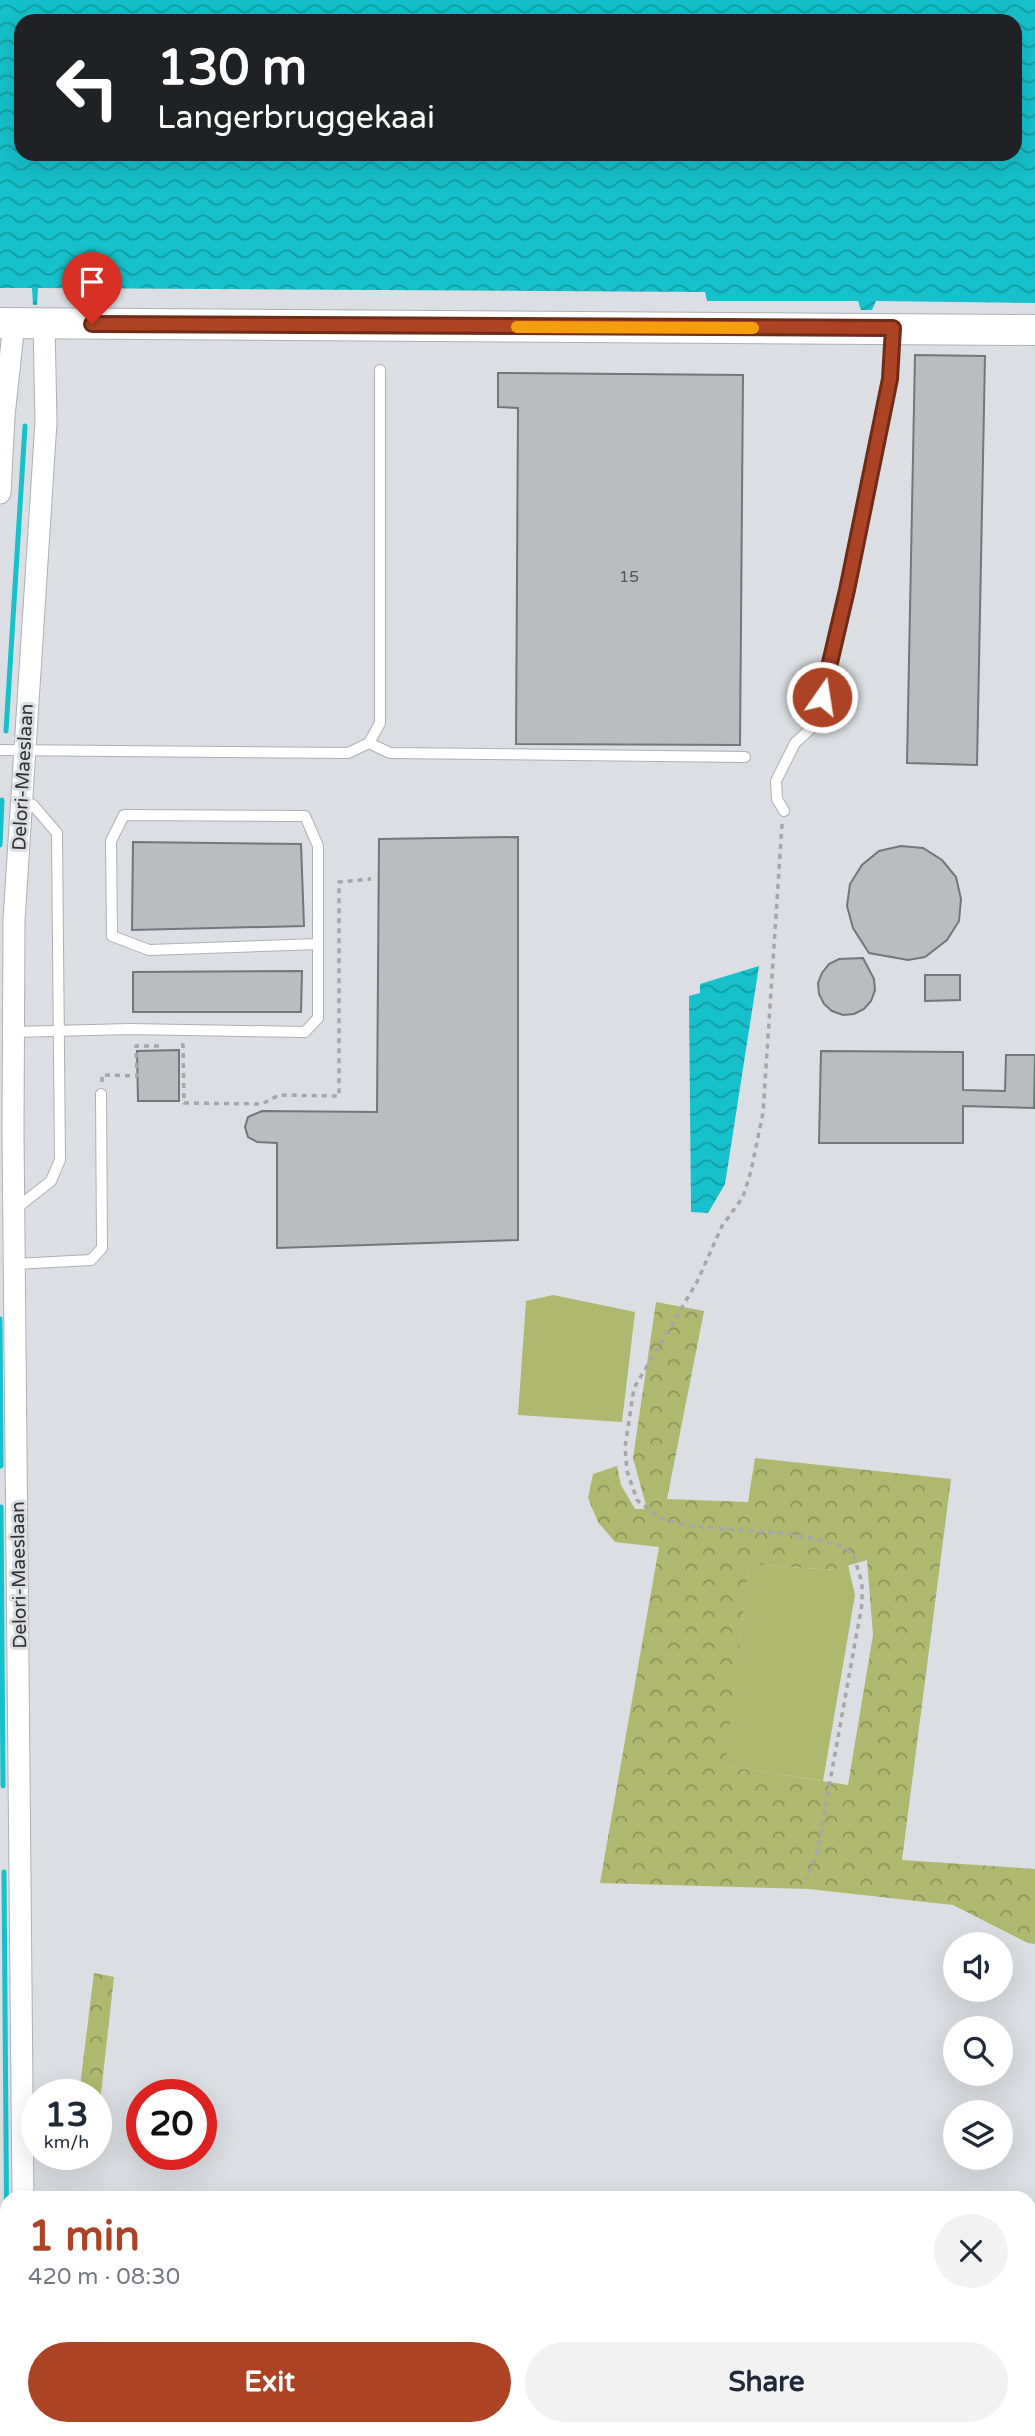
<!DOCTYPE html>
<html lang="en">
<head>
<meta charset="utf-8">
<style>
  body { margin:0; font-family:"Varela Round",sans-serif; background:#f2f2f3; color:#1f2937; height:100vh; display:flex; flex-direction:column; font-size:26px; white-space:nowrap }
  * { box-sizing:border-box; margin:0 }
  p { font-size:23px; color:#747a83 }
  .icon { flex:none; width:38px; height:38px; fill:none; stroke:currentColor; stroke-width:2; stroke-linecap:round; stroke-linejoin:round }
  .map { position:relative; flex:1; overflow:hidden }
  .side { position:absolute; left:0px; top:2191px; width:1036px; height:245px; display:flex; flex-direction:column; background:#fff; border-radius:21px 21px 0 0; box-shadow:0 7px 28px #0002 }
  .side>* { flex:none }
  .hud { position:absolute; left:14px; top:14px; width:1008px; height:147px; border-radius:21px; box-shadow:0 7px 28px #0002; background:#202124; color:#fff; overflow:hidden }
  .buttons { position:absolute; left:943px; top:1932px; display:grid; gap:14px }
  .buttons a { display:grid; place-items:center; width:70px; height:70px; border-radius:50%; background:#fff; box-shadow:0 7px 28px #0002; font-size:35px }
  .speed { position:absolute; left:21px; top:2079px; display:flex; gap:14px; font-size:35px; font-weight:700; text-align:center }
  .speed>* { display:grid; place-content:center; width:91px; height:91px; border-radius:50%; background:#fff; box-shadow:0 7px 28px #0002; line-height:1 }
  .speed small { font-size:18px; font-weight:400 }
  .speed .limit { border:10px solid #d22; background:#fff; color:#111 }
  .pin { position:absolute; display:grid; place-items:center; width:60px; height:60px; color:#fff; margin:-72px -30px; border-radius:50% 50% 50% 0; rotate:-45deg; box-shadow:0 0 7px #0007 }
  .pin .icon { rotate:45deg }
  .me { position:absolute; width:77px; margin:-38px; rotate:13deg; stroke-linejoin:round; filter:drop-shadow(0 0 5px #0008) }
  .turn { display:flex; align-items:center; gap:24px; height:147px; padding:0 28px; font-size:32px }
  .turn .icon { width:91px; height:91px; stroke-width:2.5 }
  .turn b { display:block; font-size:49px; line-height:60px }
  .round { display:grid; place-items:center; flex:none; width:74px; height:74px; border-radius:37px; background:#f2f2f3 }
  .headline { display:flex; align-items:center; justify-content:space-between; height:119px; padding:0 28px }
  h1 { font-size:42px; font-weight:800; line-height:52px; color:#ab4324 }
  .primary-button { display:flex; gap:14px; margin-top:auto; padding:14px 28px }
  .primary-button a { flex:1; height:80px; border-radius:42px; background:#ab4324; color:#fff; font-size:28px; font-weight:800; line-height:80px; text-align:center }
  .primary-button a+a { background:#f2f2f3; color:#1f2937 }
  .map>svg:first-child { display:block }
  .grass { fill:#aeb86e }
  .forest { fill:url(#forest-crowns); fill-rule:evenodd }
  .water { fill:url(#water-waves); fill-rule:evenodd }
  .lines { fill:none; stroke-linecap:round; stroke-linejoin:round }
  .stream { stroke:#16c1cb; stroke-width:5 }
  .building { fill:#babdc0; stroke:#74767a; stroke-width:2 }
  .service-casing { stroke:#adb0b4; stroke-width:12 }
  .minor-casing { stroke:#adb0b4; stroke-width:23 }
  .secondary-casing { stroke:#adb0b4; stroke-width:32 }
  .path { stroke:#a5a7ab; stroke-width:3.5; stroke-dasharray:5 5; stroke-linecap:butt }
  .service { stroke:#fff; stroke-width:10 }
  .minor { stroke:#fff; stroke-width:21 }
  .secondary { stroke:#fff; stroke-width:30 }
  .route-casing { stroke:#6f2c17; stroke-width:18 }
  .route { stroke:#ab4324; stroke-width:12 }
  .slow { stroke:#f59e0b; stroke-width:12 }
  .labels { text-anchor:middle; stroke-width:6; stroke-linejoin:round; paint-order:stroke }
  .number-label { font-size:16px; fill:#535556 }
  .street-label { font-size:19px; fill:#313233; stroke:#dbdee2 }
</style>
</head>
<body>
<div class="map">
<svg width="1035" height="2436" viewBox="0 0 1035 2436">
  <defs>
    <pattern id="forest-crowns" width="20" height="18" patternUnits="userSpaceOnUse" patternTransform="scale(1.75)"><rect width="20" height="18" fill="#aeb86e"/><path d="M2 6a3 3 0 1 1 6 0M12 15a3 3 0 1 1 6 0" fill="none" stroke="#8e965b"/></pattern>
    <pattern id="water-waves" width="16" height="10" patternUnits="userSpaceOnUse" patternTransform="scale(1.75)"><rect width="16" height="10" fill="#16c1cb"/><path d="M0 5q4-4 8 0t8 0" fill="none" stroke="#159da5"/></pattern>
  </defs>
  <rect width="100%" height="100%" fill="#dbdee2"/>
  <path class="grass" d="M553 1295 635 1312 622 1422 518 1415 526 1301Z
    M749 1564 833 1570 848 1565 855 1595 823 1781 724 1766Z"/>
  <path class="forest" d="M656 1302 704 1311 667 1499 748 1502 755 1458 951 1479 902 1860 1035 1869V1944L1028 1943 953 1905 809 1889 600 1883 659 1547 615 1542 598 1522 588 1498 593 1474 617 1466 621 1485 635 1509H647L633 1458ZM867 1560 873 1635 848 1785 725 1766 749 1564 833 1570Z
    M94 1973 114 1977 97 2129 96 2095H79Z"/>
  <path class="water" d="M0 0H1035V303L876 301 872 310H861L858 301H707L705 292 38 288 37 305H33L32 288H0ZM21 21H1015V154H21Z
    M759 966 725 1184 708 1213 691 1212 689 996 700 993V984Z"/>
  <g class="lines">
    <path class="stream" d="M6 731 25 426
      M0 845 2 800
      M0 1319 1 1466
      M1 1507 3 1786
      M4 1872 7 2267"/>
  </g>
  <path class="building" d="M915 355 985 356 977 765 907 763Z
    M498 373 743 375 740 745 516 744 518 408 498 407Z
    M518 837V1240L277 1248V1143L257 1142 248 1137 245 1127 248 1117 262 1111 377 1112 379 839Z
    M133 842 301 844 304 926 132 930Z
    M901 846 923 848 942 860 956 877 961 899 959 921 947 940 925 957 908 960 869 953 853 928 847 906 850 884 862 865 879 851Z
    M863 958 874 979 875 990 871 1001 864 1009 854 1014 843 1015 832 1011 824 1004 819 994 818 983 822 973 829 964 839 959Z
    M302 971 301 1012H133V972Z
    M925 975H960V1000L925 1001Z
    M179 1050V1101H138L137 1051Z
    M821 1051 963 1052V1090L1005 1091 1006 1055H1035L1034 1108 963 1106V1143H819Z"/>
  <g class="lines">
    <g class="service-casing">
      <path id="service" d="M369 743 380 723V370
        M0 750 348 753 369 743 390 753 745 757
        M784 811 777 799 776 781 795 743 816 724 847 590 890 379 893 330
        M13 1032 130 1029 305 1032 318 1018V846L305 816 124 815 111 841 112 936 149 950 318 944
        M14 1210 51 1181 60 1160 57 833 33 805 20 800
        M14 1264 91 1260 102 1248 101 1094"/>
    </g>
    <g class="minor-casing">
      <path id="minor" d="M0 493 4 416 14 323
        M23 2198 13 1131 14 920 46 422 44 323
        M1029 2267H1035
        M24 2436 25 2429
        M983 2436V2429"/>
    </g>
    <g class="secondary-casing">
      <path id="secondary" d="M0 323 1035 330"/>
    </g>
    <path class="path" d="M782 824 763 1113 751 1171 743 1197 722 1226 697 1282 634 1388 625 1447 627 1471 637 1500 661 1519 690 1526 791 1534 842 1546 854 1556 862 1583V1604L817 1854 805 1880
      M181 1045H183L184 1103 262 1104 279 1095 339 1096V882L371 879
      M102 1082V1075L137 1076 136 1046H159"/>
    <use href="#service" class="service"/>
    <use href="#minor" class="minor"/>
    <use href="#secondary" class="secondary"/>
  </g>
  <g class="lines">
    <g class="route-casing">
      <path id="route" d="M92 324 893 328 890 379 847 590 822 697"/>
    </g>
    <use href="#route" class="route"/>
    <path class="slow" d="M517 327 753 328"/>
  </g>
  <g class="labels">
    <g class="number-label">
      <text x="629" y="582">15</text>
    </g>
    <g class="street-label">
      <text transform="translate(22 777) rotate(-87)" y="7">Delori-Maeslaan</text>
      <text transform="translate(18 1575) rotate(-91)" y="7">Delori-Maeslaan</text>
    </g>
  </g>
</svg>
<div class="buttons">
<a><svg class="icon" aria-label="sound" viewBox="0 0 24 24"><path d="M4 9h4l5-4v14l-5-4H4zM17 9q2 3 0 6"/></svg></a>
<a><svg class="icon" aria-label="search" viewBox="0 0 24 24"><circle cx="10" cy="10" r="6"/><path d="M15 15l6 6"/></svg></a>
<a><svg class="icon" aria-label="layers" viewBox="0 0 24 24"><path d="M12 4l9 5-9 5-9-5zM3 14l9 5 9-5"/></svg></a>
</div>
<div class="speed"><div>13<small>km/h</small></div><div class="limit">20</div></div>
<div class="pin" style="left:92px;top:324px;background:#d93025"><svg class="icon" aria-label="arrive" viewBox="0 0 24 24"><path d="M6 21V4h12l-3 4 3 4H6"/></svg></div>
<svg class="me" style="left:822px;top:697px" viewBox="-20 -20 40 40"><circle r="17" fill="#ab4324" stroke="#fff" stroke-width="3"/><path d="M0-11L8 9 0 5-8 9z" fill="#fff"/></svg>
<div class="hud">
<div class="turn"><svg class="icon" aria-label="left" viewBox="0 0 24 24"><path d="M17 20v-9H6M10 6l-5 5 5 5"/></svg><div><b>130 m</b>Langerbruggekaai</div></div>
</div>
<section class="side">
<div class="headline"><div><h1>1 min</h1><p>420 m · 08:30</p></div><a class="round"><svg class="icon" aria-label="close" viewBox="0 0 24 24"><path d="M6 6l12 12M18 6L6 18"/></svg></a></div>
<div class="primary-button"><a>Exit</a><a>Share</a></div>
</section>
</div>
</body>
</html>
